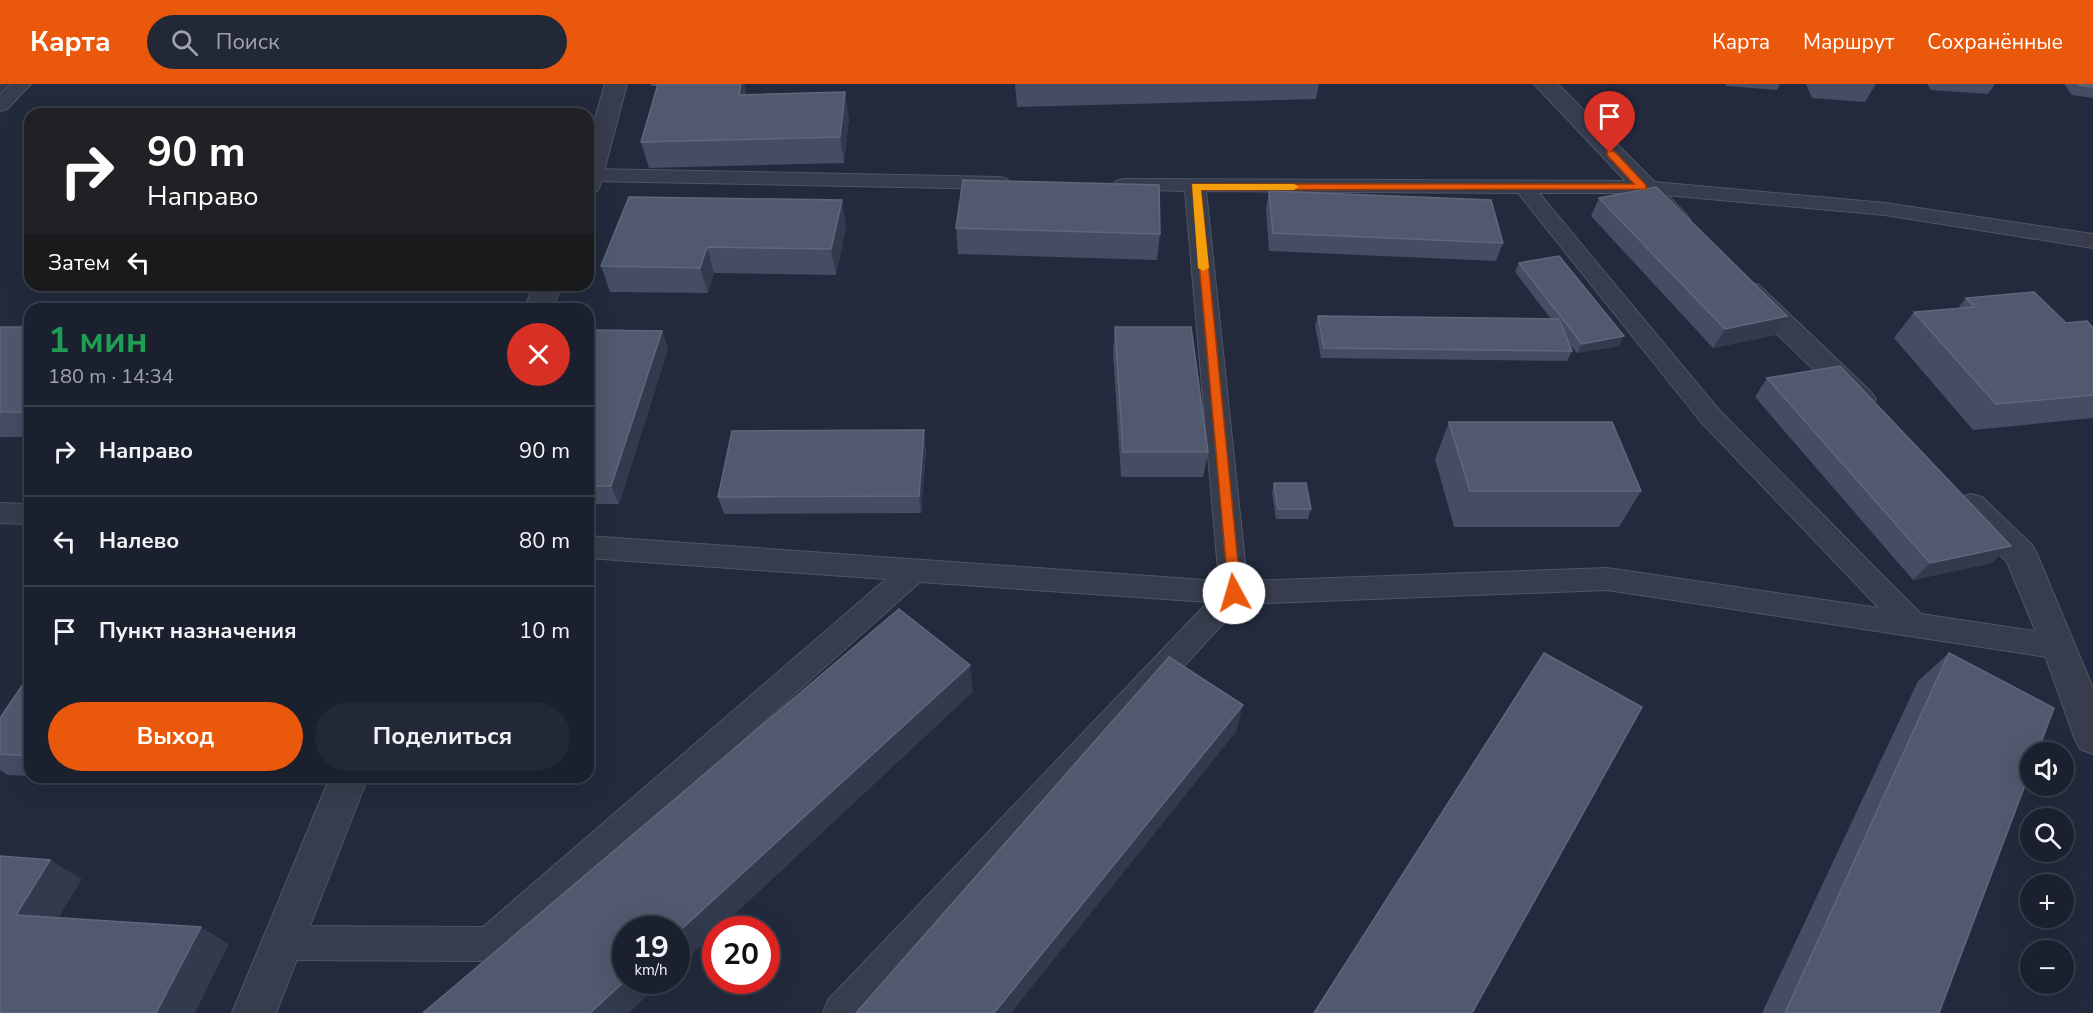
<!DOCTYPE html>
<html lang="ru">
<head>
<meta charset="utf-8">
<style>
  body { margin:0; font-family:"Nunito Sans",sans-serif; background:#232836; color:#f1f3f6; height:100vh; display:flex; flex-direction:column; font-size:22px; white-space:nowrap }
  * { box-sizing:border-box; margin:0 }
  p { font-size:20px; color:#9fa3aa }
  .icon { flex:none; width:33px; height:33px; fill:none; stroke:currentColor; stroke-width:2; stroke-linecap:round; stroke-linejoin:round }
  .map { position:relative; flex:1; overflow:hidden }
  .panel { position:absolute; left:24px; top:219px; width:570px; height:480px; display:flex; flex-direction:column; background:#1a202e; border-radius:18px; box-shadow:0 6px 24px #0002,0 0 0 2px #383e4a }
  .panel>* { flex:none }
  .hud { position:absolute; left:24px; top:24px; width:570px; height:183px; border-radius:18px; box-shadow:0 6px 24px #0002,0 0 0 2px #383e4a; background:#202124; color:#fff; overflow:hidden }
  .fabs { position:absolute; left:2020px; top:658px; display:grid; gap:12px }
  .fabs a { display:grid; place-items:center; width:54px; height:54px; border-radius:50%; background:#1a202e; box-shadow:0 6px 24px #0002,0 0 0 2px #383e4a; font-size:30px }
  .speed { position:absolute; left:612px; top:832px; display:flex; gap:12px; font-size:30px; font-weight:700; text-align:center }
  .speed>* { display:grid; place-content:center; width:78px; height:78px; border-radius:50%; background:#1a202e; box-shadow:0 6px 24px #0002,0 0 0 2px #383e4a; line-height:1 }
  .speed small { font-size:15px; font-weight:400 }
  .speed .limit { border:9px solid #d22; background:#fff; color:#111 }
  .pin { position:absolute; display:grid; place-items:center; width:51px; height:51px; color:#fff; margin:-62px -26px; border-radius:50% 50% 50% 0; rotate:-45deg; box-shadow:0 0 6px #0007 }
  .pin .icon { rotate:45deg }
  .me { position:absolute; width:66px; margin:-33px; rotate:354deg; stroke-linejoin:round; filter:drop-shadow(0 0 4px #0008) }
  .turn { display:flex; align-items:center; gap:21px; height:126px; padding:0 24px; font-size:27px }
  .turn .icon { width:78px; height:78px; stroke-width:2.5 }
  .turn b { display:block; font-size:42px; line-height:51px }
  .then { display:flex; align-items:center; height:57px; padding:0 24px; background:#0003; gap:12px; font-size:22px }
  .round { display:grid; place-items:center; flex:none; width:63px; height:63px; border-radius:32px; background:#232836 }
  .head { display:flex; align-items:center; justify-content:space-between; height:102px; padding:0 24px }
  h1 { font-size:36px; font-weight:700; line-height:45px; color:#1e9e55 }
  .button { display:flex; gap:12px; margin-top:auto; padding:12px 24px }
  .button a { flex:1; height:69px; border-radius:36px; background:#ea580c; color:#fff; font-size:24px; font-weight:700; line-height:69px; text-align:center }
  .button a+a { background:#232836; color:#f1f3f6 }
  ul { padding:0; list-style:none }
  li { display:flex; align-items:center; gap:18px; height:90px; padding:0 24px; border-top:2px solid #383e4a }
  li div { flex:1 }
  li b { display:block; font-size:22px }
  li em { font-style:normal }
  header { display:flex; align-items:center; gap:36px; box-sizing:border-box; height:84px; padding:0 30px; background:#ea580c; color:#fff }
  header strong { font-size:28px }
  nav { display:flex; gap:33px; margin-inline-start:auto; font-size:21px }
  .search { width:420px; height:54px; background:#232836; display:flex; align-items:center; gap:15px; box-sizing:border-box; padding:0 21px; border-radius:33px; color:#9fa3aa; font-size:22px }
  .map>svg:first-child { display:block }
  .lines { fill:none; stroke-linecap:round; stroke-linejoin:round }
  .service-casing { stroke:#4f5565; stroke-width:2 }
  .minor-casing { stroke:#4f5565; stroke-width:2 }
  .service { fill:#373d4d; fill-rule:evenodd }
  .minor { fill:#373d4d; fill-rule:evenodd }
  .wall { fill:#444d62 }
  .shaded-wall { fill:#323a4e }
  .building { fill:#50596d; stroke:#5f687b; stroke-width:1.5 }
  .route { fill:#ea580c; stroke:#983908; stroke-width:1.5 }
  .slow { fill:#f59e0b }
</style>
</head>
<body>
<header>
<strong>Карта</strong>
<div class="search"><svg class="icon" aria-label="search" viewBox="0 0 24 24"><circle cx="10" cy="10" r="6"/><path d="M15 15l6 6"/></svg>Поиск</div>
<nav><a>Карта</a><a>Маршрут</a><a>Сохранённые</a></nav>
</header>
<div class="map">
<svg width="2093" height="929" viewBox="0 0 2093 929">
  <rect width="100%" height="100%" fill="#232a3d"/>
  <g class="lines">
    <g class="service-casing">
      <path id="service" d="M11 0H31L7 25 0 27V11Z
        M592 85 1000 93 1007 95 1010 99 1007 103 1000 105 592 97 588 96V86Z
        M1123 95 1643 97 1885 119 2093 150V164L1885 131 1643 109H1539L1719 326 1921 530 2060 551 2070 554 2074 563 2070 572 2060 575 1607 506 1241 520 865 929H823L828 916 1208 518 920 498 501 872 489 877 282 876 270 871 265 859 270 847 282 842 483 843 886 495 588 474V452L1219 497 1185 107 1116 105 1113 101 1116 97ZM1206 107 1518 109 1701 338 1879 524 1607 484 1247 497Z
        M0 419 30 420V440L0 439Z"/>
    </g>
    <g class="minor-casing">
      <path id="minor" d="M605 0H627L600 102 597 107 588 109V58Z
        M1534 0H1558L1687 131 1691 137 1687 143 1678 145 1669 143Z
        M1749 198 1759 201 1871 308 1876 315 1871 322 1861 326 1851 322 1739 213 1735 207 1739 201Z
        M534 201H562L552 225H524Z
        M1971 410 1982 413 2032 461 2037 470 2093 604V670L2080 665 2074 653 2042 563 2007 478 1960 431 1955 422 1960 413Z
        M330 693H368L276 929H232Z"/>
    </g>
    <use href="#service" class="service"/>
    <use href="#minor" class="minor"/>
  </g>
  <path class="wall" d="M651 0H744L746 11 849 34 844 79 649 84 641 58 657 2H651Z
    M1015 0H1319L1316 15 1017 23Z
    M1725 0H1780L1777 6 1726 2Z
    M1806 0H1876L1865 18 1812 14Z
    M1927 0H1995L1988 10 1931 6Z
    M2064 0H2093V14L2072 11Z
    M1269 107 1503 159 1496 177 1269 167 1266 125Z
    M629 113 846 142 836 191 714 189 708 209 610 208 601 182Z
    M1599 114 1787 232 1775 251 1713 264 1591 132Z
    M956 144 1160 150 1157 176 958 170Z
    M1519 179 1619 262 1577 269 1568 258 1572 267 1567 277 1321 274 1315 241 1318 232 1551 235 1515 188Z
    M1966 214 2066 239 2093 244V334L1973 346 1894 254 1914 228 1958 224Z
    M0 243H30V353H0Z
    M1115 243 1208 368 1203 393H1121L1113 268Z
    M662 247 668 265 619 420H588V256Z
    M1767 294 1992 479 1913 496 1755 313Z
    M1449 338 1641 407 1619 443H1454L1435 375Z
    M926 364 921 429 724 430 718 413Z
    M1274 399 1311 425 1308 435H1276L1272 408Z
    M1949 569 1939 929H1762L1918 597Z
    M30 590V692L8 691 0 686V634Z
    M64 693H133L131 696Z"/>
  <path class="shaded-wall" d="M0 0H9L0 9Z
    M741 0H744L748 19 739 11Z
    M845 8 849 34 844 79 840 53Z
    M842 116 846 142 836 191 831 165Z
    M707 163 714 189 708 209 700 184Z
    M1787 232 1775 251 1713 264 1725 245Z
    M662 247 668 265 619 420 611 402Z
    M1624 252 1619 262 1577 269 1582 260Z
    M924 346 926 364 921 429 919 412Z
    M2011 462 1992 479 1913 496 1930 479Z
    M970 581 973 608 718 846H716V848L676 885V850Z
    M1243 621 1236 648 1011 929H994Z
    M50 776 82 795 50 848 16 831Z
    M201 843 229 860 195 929H156Z
    M626 897H663L629 929H590Z"/>
  <path class="building" d="M658 0H741L739 11 845 8 840 53 641 58Z
    M2078 0H2093V3L2079 1Z
    M963 96 1159 101 1160 150 956 144Z
    M1656 103 1787 232 1725 245 1599 114Z
    M1269 107 1491 116 1503 159 1273 149Z
    M629 113 842 116 831 165 707 163 700 184 601 182Z
    M1559 172 1624 252 1582 260 1519 179Z
    M2034 208 2066 239 2087 237 2093 244V311L1996 320 1914 228 1975 223 1966 214Z
    M1318 232 1559 235 1572 267 1324 264Z
    M0 243H30V328H0Z
    M1115 243H1191L1208 368H1123Z
    M592 246 662 247 611 402H588V256Z
    M1840 282 2011 462 1930 479 1767 294Z
    M1449 338H1612L1641 407H1470Z
    M924 346 919 412 718 413 732 347Z
    M1274 399H1306L1311 425H1278Z
    M899 525 970 581 676 850V846H626V896L590 929H423Z
    M1544 569 1642 623 1472 929H1314Z
    M1949 569 2054 624 2037 669H2031V685L1939 929H1785Z
    M1169 573 1243 621 994 929H856Z
    M30 590V672L0 670V634Z
    M0 772 50 776 16 831 201 843 156 929H0Z"/>
  <path class="route" d="M1607 67H1614L1646 101V105L1201 106 1241 509 1239 513H1229L1192 100H1634L1607 71Z"/>
  <path class="slow" d="M1192 100H1294L1299 103 1294 106H1201L1209 184 1203 187 1198 184Z"/>
</svg>
<div class="fabs">
<a><svg class="icon" aria-label="sound" viewBox="0 0 24 24"><path d="M4 9h4l5-4v14l-5-4H4zM17 9q2 3 0 6"/></svg></a>
<a><svg class="icon" aria-label="search" viewBox="0 0 24 24"><circle cx="10" cy="10" r="6"/><path d="M15 15l6 6"/></svg></a>
<a>+</a>
<a>−</a>
</div>
<div class="speed"><div>19<small>km/h</small></div><div class="limit">20</div></div>
<div class="pin" style="left:1610px;top:69px;background:#d93025"><svg class="icon" aria-label="arrive" viewBox="0 0 24 24"><path d="M6 21V4h12l-3 4 3 4H6"/></svg></div>
<svg class="me" style="left:1234px;top:509px" viewBox="-20 -20 40 40"><circle r="19" fill="#fff"/><path d="M0-13L10 11 0 6-10 11z" fill="#ea580c"/></svg>
<div class="hud">
<div class="turn"><svg class="icon" aria-label="right" viewBox="0 0 24 24"><path d="M7 20v-9h11M14 6l5 5-5 5"/></svg><div><b>90 m</b>Направо</div></div>
<div class="then">Затем<svg class="icon" aria-label="left" viewBox="0 0 24 24"><path d="M17 20v-9H6M10 6l-5 5 5 5"/></svg></div>
</div>
<section class="panel">
<div class="head"><div><h1>1 мин</h1><p>180 m · 14:34</p></div><a class="round" style="background:#d93025;color:#fff"><svg class="icon" aria-label="close" viewBox="0 0 24 24"><path d="M6 6l12 12M18 6L6 18"/></svg></a></div>
<ul>
<li><svg class="icon" aria-label="right" viewBox="0 0 24 24"><path d="M7 20v-9h11M14 6l5 5-5 5"/></svg><div><b>Направо</b></div><em>90 m</em></li>
<li><svg class="icon" aria-label="left" viewBox="0 0 24 24"><path d="M17 20v-9H6M10 6l-5 5 5 5"/></svg><div><b>Налево</b></div><em>80 m</em></li>
<li><svg class="icon" aria-label="arrive" viewBox="0 0 24 24"><path d="M6 21V4h12l-3 4 3 4H6"/></svg><div><b>Пункт назначения</b></div><em>10 m</em></li>
</ul>
<div class="button"><a>Выход</a><a>Поделиться</a></div>
</section>
</div>
</body>
</html>
